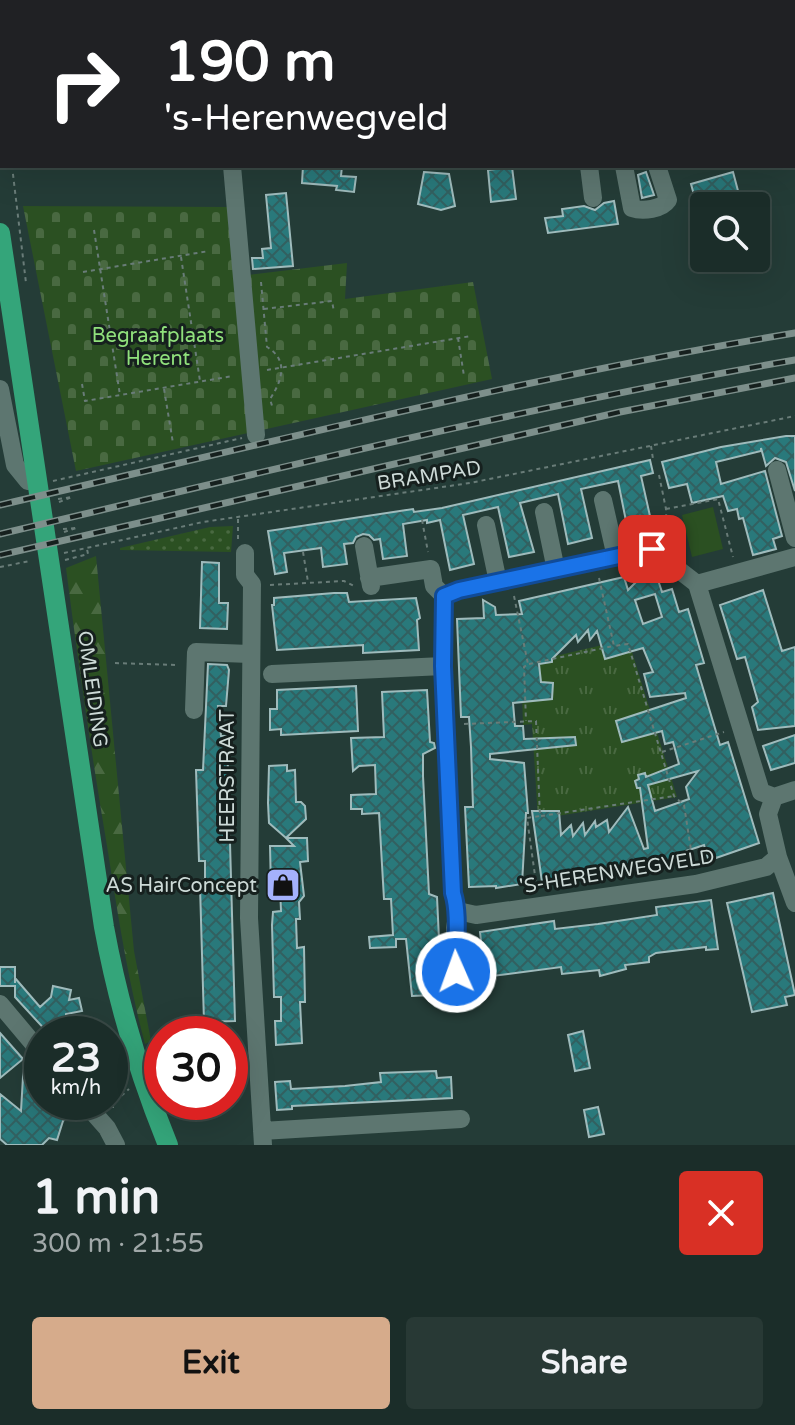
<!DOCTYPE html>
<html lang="en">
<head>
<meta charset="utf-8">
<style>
  body { margin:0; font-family:"Varela Round",sans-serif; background:#283935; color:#f1f3f6; height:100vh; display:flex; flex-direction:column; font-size:30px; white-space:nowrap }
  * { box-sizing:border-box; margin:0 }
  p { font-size:26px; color:#a0a8a8 }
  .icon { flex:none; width:44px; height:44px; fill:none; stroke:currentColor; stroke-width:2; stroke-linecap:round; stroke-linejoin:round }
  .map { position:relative; height:1145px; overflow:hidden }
  .details { display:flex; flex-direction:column; background:#1b2d29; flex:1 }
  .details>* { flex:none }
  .top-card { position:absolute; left:0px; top:0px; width:796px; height:168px; box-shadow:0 8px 32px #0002,0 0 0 2px #394946; background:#202124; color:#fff; overflow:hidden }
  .buttons { position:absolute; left:690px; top:192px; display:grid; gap:16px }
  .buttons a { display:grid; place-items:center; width:80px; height:80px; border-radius:8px; background:#1b2d29; box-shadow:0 8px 32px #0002,0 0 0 2px #394946; font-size:40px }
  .speed { position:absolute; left:24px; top:1016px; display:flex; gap:16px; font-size:40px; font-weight:700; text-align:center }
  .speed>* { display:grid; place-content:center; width:104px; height:104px; border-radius:50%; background:#1b2d29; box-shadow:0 8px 32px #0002,0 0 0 2px #394946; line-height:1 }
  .speed small { font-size:20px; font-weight:400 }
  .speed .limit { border:12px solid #d22; background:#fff; color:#111 }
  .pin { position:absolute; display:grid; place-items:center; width:68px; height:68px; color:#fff; margin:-34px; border-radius:16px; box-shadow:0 4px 12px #0006 }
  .me { position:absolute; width:88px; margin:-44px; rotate:358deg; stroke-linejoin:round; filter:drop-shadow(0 0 6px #0008) }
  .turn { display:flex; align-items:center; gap:28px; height:168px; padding:0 32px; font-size:36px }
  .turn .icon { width:104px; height:104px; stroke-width:2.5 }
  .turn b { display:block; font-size:56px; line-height:68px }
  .round { display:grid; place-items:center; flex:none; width:84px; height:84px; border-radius:8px; background:#283935 }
  .overview { display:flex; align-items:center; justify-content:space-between; height:136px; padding:0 32px }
  h1 { font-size:48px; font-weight:800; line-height:60px }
  .primary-button { display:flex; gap:16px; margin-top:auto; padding:16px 32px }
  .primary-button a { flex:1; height:92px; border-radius:8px; background:#d6ab8b; color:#111; font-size:32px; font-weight:800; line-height:92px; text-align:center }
  .primary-button a+a { background:#283935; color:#f1f3f6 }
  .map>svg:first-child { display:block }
  .grass { fill:url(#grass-dots) }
  .forest { fill:url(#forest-firs) }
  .cemetery { fill:url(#cemetery-stones) }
  .park { fill:url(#park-tufts) }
  .garden { fill:#2b5022 }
  .building { fill:url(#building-cross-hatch); stroke:#9fbbbc; stroke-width:2; fill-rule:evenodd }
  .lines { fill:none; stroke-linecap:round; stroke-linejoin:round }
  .path { stroke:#697c78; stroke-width:2; stroke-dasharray:4 4; stroke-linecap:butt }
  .minor { stroke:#5d7670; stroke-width:18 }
  .major { stroke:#34a57a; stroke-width:20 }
  .rail-casing { stroke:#7d8f8b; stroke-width:7 }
  .rail { stroke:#16201e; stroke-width:4; stroke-dasharray:12; stroke-linecap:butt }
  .route-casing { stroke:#114b97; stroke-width:20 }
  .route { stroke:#1a73e8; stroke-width:14 }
  .labels { text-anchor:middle; stroke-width:6; stroke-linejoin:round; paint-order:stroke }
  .park-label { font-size:20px; fill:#90e17c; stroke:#16201e }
  .street-label { font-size:20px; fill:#cddad7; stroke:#16201e }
  .poi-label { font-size:20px; fill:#cddad7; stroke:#16201e; text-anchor:end }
</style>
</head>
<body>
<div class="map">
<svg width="795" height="1145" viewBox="0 0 795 1145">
  <defs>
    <pattern id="grass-dots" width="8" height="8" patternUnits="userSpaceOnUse" patternTransform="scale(2)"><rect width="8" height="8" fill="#2b5022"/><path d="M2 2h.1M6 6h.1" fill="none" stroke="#496941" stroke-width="1.8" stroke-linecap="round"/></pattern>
    <pattern id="forest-firs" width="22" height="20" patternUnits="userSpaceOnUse" patternTransform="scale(2)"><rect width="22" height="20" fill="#2b5022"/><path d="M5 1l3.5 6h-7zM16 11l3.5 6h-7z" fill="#496941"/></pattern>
    <pattern id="cemetery-stones" width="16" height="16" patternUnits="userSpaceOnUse" patternTransform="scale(2)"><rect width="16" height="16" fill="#2b5022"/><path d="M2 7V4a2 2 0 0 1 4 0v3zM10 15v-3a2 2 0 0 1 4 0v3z" fill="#496941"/></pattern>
    <pattern id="park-tufts" width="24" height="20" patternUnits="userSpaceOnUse" patternTransform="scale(2)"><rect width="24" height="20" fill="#2b5022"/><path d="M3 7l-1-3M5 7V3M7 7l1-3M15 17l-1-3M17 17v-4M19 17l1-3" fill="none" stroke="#496941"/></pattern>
    <pattern id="building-cross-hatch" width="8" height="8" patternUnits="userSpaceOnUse" patternTransform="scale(2)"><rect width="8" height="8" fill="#29797b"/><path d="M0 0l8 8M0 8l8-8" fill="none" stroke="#326060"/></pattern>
  </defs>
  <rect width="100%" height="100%" fill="#243c37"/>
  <path class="grass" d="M233 526 231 552 120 550V548L210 527Z"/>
  <path class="forest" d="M96 556 134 951 151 1041 145 1044C128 980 118 916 108 852 92 757 78 663 66 568Z"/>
  <path class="cemetery" d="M23 206 231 207 248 275 347 263 345 299 473 282 492 379 76 471Z"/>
  <path class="park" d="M628 639 677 797 538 819 532 724 523 725 521 664Z"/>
  <path class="garden" d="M713 507 723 549 692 557 682 515Z"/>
  <path class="building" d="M303 166H342L341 176 356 177 354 192 336 190 337 186 302 183Z
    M512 167 516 199 491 202 488 170Z
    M424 172 449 174 455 206 441 210 418 204Z
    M646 172 654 195 642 198 638 175Z
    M733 172 741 202 725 206H697L691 184Z
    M286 193 293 266 253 269 252 258H263L262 249 271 248 266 195Z
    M614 201 618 224 548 233 545 218 563 216 562 209 584 206 595 210 604 203Z
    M786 436H795V491L786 462 775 458 766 466 761 448V451L716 462 721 484 765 471 782 536 773 539 776 549 753 555 743 518 739 519 737 509 728 511 723 496 692 503 687 484 669 488 662 462 721 447Z
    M650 460 653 473 641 476 652 525 628 531 618 481 581 489 592 538 568 544 558 494 520 503 534 552 509 557 498 507 463 515 474 564 450 570 440 520 427 523V520L403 524 407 556 383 559 380 539 374 540 369 535 363 534 356 537 353 543 344 544 347 564 323 567 321 548 284 553 287 572 275 574 268 531 413 509 414 512 442 508Z
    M202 562 219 563V603H228L227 629 200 628Z
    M653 565 662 592 672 589 679 612 688 609 704 663 696 665 720 745 728 742 759 843 716 858 715 856 708 858 704 845 686 851 687 862 542 882 532 811H559L561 835 571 825 573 836 583 823 585 835 595 821 596 827 607 820 609 832 628 807 644 849 648 848 640 788H637L635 781 639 779 638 775 645 773 646 777 679 764 673 742 665 744 662 731 622 742 616 721 686 698 685 693 650 697 644 674 653 672 643 648 605 659 597 631 590 640 588 630 578 642 576 635 552 659V662L539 664 541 682 553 683 552 699 513 703 515 726H523L524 739 575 737 576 745 490 754V759L524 763 528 813H526L522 884 496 888V886L469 887 465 807H473L471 747 469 717H461L457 619 484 618 483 600 495 607 496 615 522 614 519 601 624 577 628 590ZM655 594 662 617 643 624 635 600ZM698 771 686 787 689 799 655 811 648 785Z
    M763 590 782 651 795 647V726L758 730 752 707 758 702 745 657 737 659 720 605Z
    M334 593H347L349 602 416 598 420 618 417 620 419 650 363 653V645L277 650 272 605H274V598Z
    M208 664 227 665 229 670 226 706H218L221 736H227L235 1021 204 1022 200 886 205 878V861H199L196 770H203Z
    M356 686 358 731 281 735V729L270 730V709H277V690Z
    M427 690 430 742 434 743 435 748 423 754V776L429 894 437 897 441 982H433L434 995 412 996 406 939H396V947L370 948 369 937 393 935 391 899H384L379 813 362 814V809H351V795L376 794 375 765 359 766 353 771 351 738 384 737 382 692Z
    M795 735V763L771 770 763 746Z
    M287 765V771L295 770 296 802H301L305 806 306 819 286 838 269 823 268 803 269 766Z
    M286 838H307L308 861 300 862 304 896 299 902 300 919H296L297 948 304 947 305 1002H300L302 1043 276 1045 275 1021H281V997H274L272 925 273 912 281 911 280 887 271 888 270 846H294Z
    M773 893 795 995 785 997 787 1005 752 1012 727 903Z
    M711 900 718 949 706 950V947L656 953 649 957V962L625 965 626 969 600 976 599 970 562 974 561 967 485 977 480 932 554 921 555 929 598 924 657 915 656 907Z
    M0 967H15V983V978L40 1007 51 997 53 986 71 990 69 1000 79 998 82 1011 66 1014 67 1034H49L15 997V986H0Z
    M583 1031 590 1068 575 1071 568 1035Z
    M0 1033 23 1059 0 1078Z
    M24 1060 42 1081V1102H60L71 1114 63 1121 57 1140 49 1138 42 1145H7L0 1139V1094L21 1111Z
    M436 1071 437 1078 451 1077 452 1098 292 1106V1109L277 1110 275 1082 290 1081 291 1089 345 1086 381 1082 380 1073Z
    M598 1107 604 1134 589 1137 584 1110Z"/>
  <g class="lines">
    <path class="path" d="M794 62 795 63
      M794 128H795
      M12 166 26 283
      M94 230 120 395
      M181 257 200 381
      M83 272 209 251
      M261 282 267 347C289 360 282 381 270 399L273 409
      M264 309 332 301 334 312
      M458 338 464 376
      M267 370 471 336
      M82 384 85 401 233 376
      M164 389 173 443
      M651 446 653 459
      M659 475 666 509 667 542
      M53 481 242 438
      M58 499 72 497
      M59 502 72 497
      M666 509 718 499 733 557
      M238 519V540
      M422 520 428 552
      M63 529 76 528
      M64 532 76 528
      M303 552 308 582
      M64 553 203 522 470 483 795 416
      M65 560 88 554 87 549
      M0 567 30 561
      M599 578 614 646 628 644 674 796 684 805 694 869
      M270 585 344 581 354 586
      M514 596 528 664 524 667 526 721
      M115 663 178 665
      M529 664 613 646
      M464 724 536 721 540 816 527 818 537 890
      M662 752 724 732
      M541 816 674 796
      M113 1108V1103L129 1089"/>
    <path class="minor" d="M143 0V2
      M237 0V2
      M644 0 645 2
      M748 0 749 2
      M794 82 795 83
      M0 98H2
      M232 166 256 435
      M589 166 593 198
      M624 166 632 208C643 212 662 209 668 200L657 166
      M0 389 15 465 28 481
      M777 470 795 538
      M603 500 616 557
      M544 512 556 570
      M486 525 498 582
      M364 546 371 586
      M245 553V575L252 584 249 918 263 1145
      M795 557 697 584 652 549 459 590 444 596 443 666 453 893 458 911 476 915 696 884 766 867 778 857 768 814 774 797 795 790
      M369 578 431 569 434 586 444 596
      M697 584 761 792 774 797
      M272 674 443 666
      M194 710 196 652 250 654
      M778 857 795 903
      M457 993 455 928 458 911
      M0 1004 42 1054
      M84 1102 107 1128 116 1145
      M262 1131 461 1119"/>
    <path class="major" d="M0 233 104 927C118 1003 139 1074 168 1145"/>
    <g class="rail-casing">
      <path id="rail" d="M0 505C264 444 527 377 795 333
        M0 534C264 472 528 406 795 360
        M0 555 620 412 795 378"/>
    </g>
    <use href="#rail" class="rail"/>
  </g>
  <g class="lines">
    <g class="route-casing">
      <path id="route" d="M456 972C455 946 460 915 453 893L443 666 444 596 459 590 652 549"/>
    </g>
    <use href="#route" class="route"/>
  </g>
  <defs>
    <g id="shop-square" transform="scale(1.8)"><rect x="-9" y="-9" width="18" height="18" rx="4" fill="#a4b1fc" stroke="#16201e"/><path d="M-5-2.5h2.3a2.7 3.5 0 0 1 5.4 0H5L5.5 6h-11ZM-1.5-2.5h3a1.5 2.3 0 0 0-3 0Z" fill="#111"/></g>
  </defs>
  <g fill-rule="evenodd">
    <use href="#shop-square" x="283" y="885"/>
  </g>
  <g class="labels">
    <g class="park-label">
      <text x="158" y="342">Begraafplaats<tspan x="158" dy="23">Herent</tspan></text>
    </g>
    <g class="street-label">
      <text transform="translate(429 475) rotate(-9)" y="7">BRAMPAD</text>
      <text transform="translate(93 689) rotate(82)" y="7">OMLEIDING</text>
      <text transform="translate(227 776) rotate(-90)" y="7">HEERSTRAAT</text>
      <text transform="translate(617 871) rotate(-9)" y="7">'S-HERENWEGVELD</text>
    </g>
    <g class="poi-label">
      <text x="257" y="892">AS HairConcept</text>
    </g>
  </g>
</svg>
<div class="buttons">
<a><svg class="icon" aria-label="search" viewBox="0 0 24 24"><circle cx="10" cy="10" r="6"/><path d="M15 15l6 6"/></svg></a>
</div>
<div class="speed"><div>23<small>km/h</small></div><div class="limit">30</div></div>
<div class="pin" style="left:652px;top:549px;background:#d93025"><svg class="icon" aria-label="arrive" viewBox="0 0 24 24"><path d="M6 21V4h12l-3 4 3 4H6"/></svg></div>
<svg class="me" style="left:456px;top:972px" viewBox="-20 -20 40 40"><circle r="17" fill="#1a73e8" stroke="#fff" stroke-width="3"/><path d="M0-11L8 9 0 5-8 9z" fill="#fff"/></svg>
<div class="top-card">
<div class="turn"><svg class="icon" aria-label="right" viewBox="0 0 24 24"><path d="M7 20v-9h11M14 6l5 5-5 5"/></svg><div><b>190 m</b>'s-Herenwegveld</div></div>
</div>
</div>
<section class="details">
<div class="overview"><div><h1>1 min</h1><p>300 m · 21:55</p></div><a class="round" style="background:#d93025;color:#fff"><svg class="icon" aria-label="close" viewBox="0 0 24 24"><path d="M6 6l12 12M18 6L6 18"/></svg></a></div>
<div class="primary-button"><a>Exit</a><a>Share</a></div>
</section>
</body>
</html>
